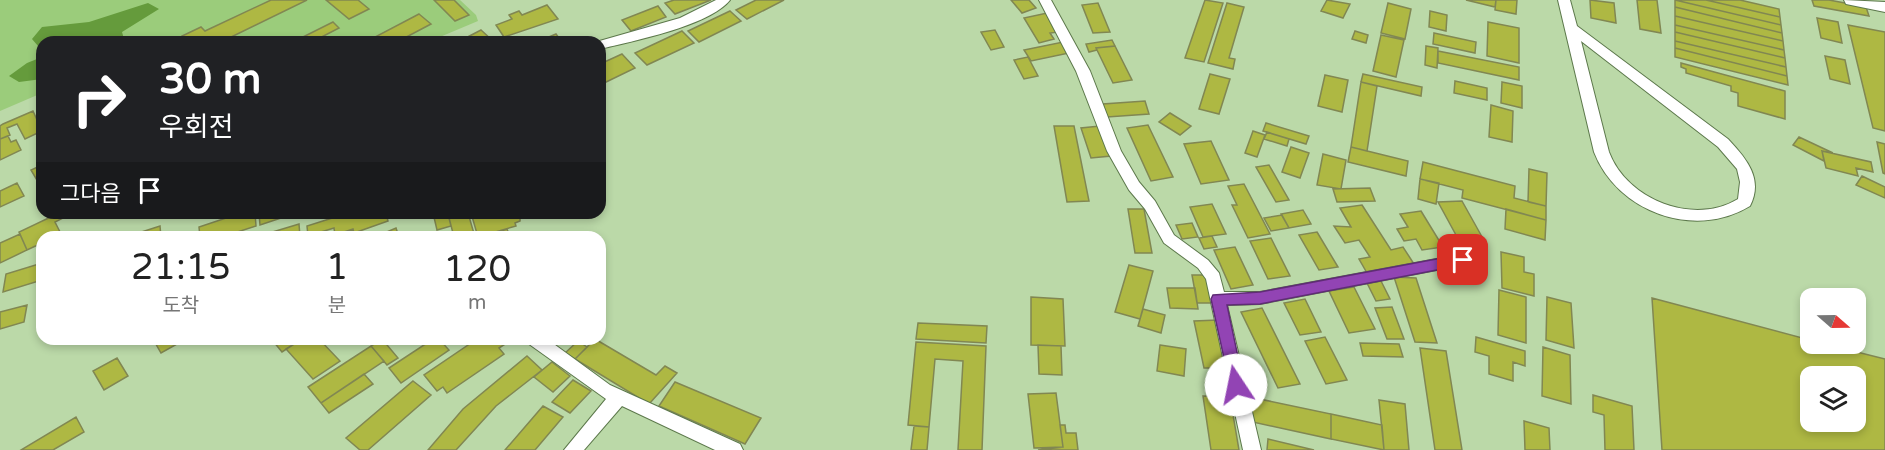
<!DOCTYPE html>
<html lang="ko">
<head>
<meta charset="utf-8">
<style>
  body { margin:0; font-family:"Varela Round","Noto Sans KR",sans-serif; background:#f6f6f6; color:#222; height:100vh; display:flex; flex-direction:column; font-size:22px; white-space:nowrap }
  * { box-sizing:border-box; margin:0 }
  p { font-size:20px; color:#767676 }
  .icon { flex:none; width:33px; height:33px; fill:none; stroke:currentColor; stroke-width:2; stroke-linecap:round; stroke-linejoin:round }
  .map { position:relative; flex:1; overflow:hidden }
  .sheet { position:absolute; left:36px; top:231px; width:570px; height:114px; display:flex; flex-direction:column; background:#fff; border-radius:18px; box-shadow:0 3px 9px #0003 }
  .sheet>* { flex:none }
  .banner { position:absolute; left:36px; top:36px; width:570px; height:183px; border-radius:18px; box-shadow:0 3px 9px #0003; background:#202124; color:#fff; overflow:hidden }
  .needle { width:39px; rotate:110deg }
  .fabs { position:absolute; left:1800px; top:288px; display:grid; gap:12px }
  .fabs a { display:grid; place-items:center; width:66px; height:66px; border-radius:12px; background:#fff; box-shadow:0 3px 9px #0003; font-size:30px }
  .pin { position:absolute; display:grid; place-items:center; width:51px; height:51px; color:#fff; margin:-26px; border-radius:12px; box-shadow:0 3px 9px #0006 }
  .me { position:absolute; width:66px; margin:-33px; rotate:349deg; stroke-linejoin:round; filter:drop-shadow(0 0 4px #0008) }
  .turn { display:flex; align-items:center; gap:21px; height:126px; padding:0 24px; font-size:27px }
  .turn .icon { width:78px; height:78px; stroke-width:2.5 }
  .turn b { display:block; font-size:42px; line-height:51px }
  .then { display:flex; align-items:center; height:57px; padding:0 24px; background:#0003; gap:12px; font-size:22px }
  .eta { display:flex; justify-content:space-evenly; align-items:center; height:102px; text-align:center }
  .eta b { font-size:36px; font-weight:600; line-height:42px }
  .map>svg:first-child { display:block }
  .green { fill:#9bcc7b }
  .forest { fill:#659b3c }
  .building { fill:#aeb843; stroke:#818752; stroke-width:1.5; fill-rule:evenodd }
  .lines { fill:none; stroke-linecap:round; stroke-linejoin:round }
  .minor-casing { stroke:#5c784b; stroke-width:2 }
  .tertiary-casing { stroke:#5c784b; stroke-width:2 }
  .minor { fill:#fff; fill-rule:evenodd }
  .tertiary { fill:#fff; fill-rule:evenodd }
  .route { fill:#9244b4; stroke:#5f2c75; stroke-width:1.5 }
</style>
</head>
<body>
<div class="map">
<svg width="1885" height="450" viewBox="0 0 1885 450">
  <rect width="100%" height="100%" fill="#bbd9a8"/>
  <path class="green" d="M0 0H460L476 15 478 21 428 42H42V93L0 111Z"/>
  <path class="forest" d="M148 3 159 9 122 32 124 39 118 42H42V46H38L32 39 42 27 89 22Z
    M42 57V79L19 82 9 76 27 63Z"/>
  <path class="building" d="M271 0H307L221 42H187L182 36 201 27 205 31Z
    M326 0H358L369 9 349 19Z
    M434 0H454L469 15 455 21Z
    M674 0H711L675 14 665 3Z
    M756 0H784L747 19 736 10Z
    M1011 0H1029L1036 8 1022 13Z
    M1205 0 1223 3 1204 62 1185 58Z
    M1327 0 1350 4 1343 18 1321 11Z
    M1466 0H1496L1495 7Z
    M1496 0H1517L1516 14 1495 10Z
    M1590 0 1614 3 1616 23 1591 18Z
    M1637 0H1657L1661 33 1640 29Z
    M1675 0 1781 25 1782 33 1675 7Z
    M1675 0H1706L1780 17 1781 25Z
    M1706 0H1740L1779 9 1780 17Z
    M1812 0H1829L1866 7 1869 16 1814 6Z
    M1098 3 1110 32 1093 33 1082 5Z
    M1227 3 1244 7 1229 58 1235 59 1233 69 1208 63Z
    M1388 3 1411 9 1405 39 1381 33Z
    M547 5 558 19 504 37 496 25 512 19 509 15 519 11 522 15Z
    M658 6 666 17 631 31 622 20Z
    M1675 7 1782 33 1783 41 1675 16Z
    M730 11 741 21 699 42 688 31Z
    M1430 11 1447 15 1446 31 1429 27Z
    M1047 13 1059 32 1050 33 1054 39 1039 43 1024 18Z
    M419 14 431 24 397 42H382L375 37Z
    M1675 16 1783 41 1784 50 1675 25Z
    M1817 18 1838 22 1842 43 1821 38Z
    M333 22 339 28 312 42H293Z
    M1488 22 1519 28V63L1487 56Z
    M1675 25 1784 50 1785 58 1675 32Z
    M1848 25 1885 32V131L1873 128Z
    M481 30 492 40 458 42Z
    M995 30 1004 47 991 50 981 32Z
    M682 31 694 43 647 65 635 53Z
    M1355 31 1368 35 1366 43 1352 39Z
    M1675 32 1785 58 1786 67 1675 41Z
    M1434 33 1476 42 1475 53 1433 44Z
    M556 34 562 42H537Z
    M1381 35 1404 40 1396 77 1373 71Z
    M1112 40 1115 46 1096 48 1097 50 1089 52 1086 44Z
    M1675 41 1786 67 1787 76 1675 48Z
    M1063 42 1069 53 1031 61 1024 50Z
    M1115 46 1132 80 1113 83 1096 48Z
    M1426 46 1438 48 1437 68 1425 65Z
    M1675 48 1787 76 1788 85 1675 57Z
    M1438 51 1519 67V80L1438 63Z
    M622 54 635 68 600 85V64Z
    M1825 56 1845 60 1850 84 1830 79Z
    M1028 57 1038 76 1024 79 1014 60Z
    M1681 63 1785 91V119L1738 106V93L1731 91V86L1686 73V69L1681 67Z
    M1210 74 1230 79 1219 114 1199 109Z
    M1363 74 1422 87 1421 96 1361 82Z
    M1325 75 1348 80 1342 112 1318 106Z
    M1455 81 1487 88V100L1454 93Z
    M1361 82 1377 86 1367 151 1351 147Z
    M1502 82 1522 86V108L1501 103Z
    M1145 101 1149 114 1107 117 1103 104Z
    M1491 105 1513 111 1512 142 1489 137Z
    M33 111 42 131 25 139 17 124 7 128 10 135 0 139V126L3 124Z
    M1170 113 1191 126 1180 135 1159 122Z
    M1266 123 1309 136 1306 144 1263 131Z
    M1148 125 1173 177 1151 181 1127 128Z
    M1054 126H1074L1089 201 1067 202Z
    M1100 126 1111 156 1091 158 1081 128Z
    M1253 131 1265 135 1257 157 1245 153Z
    M1267 132 1289 139 1287 146 1264 139Z
    M8 136 11 142 16 140 21 150 0 160V139Z
    M1799 137 1833 153 1822 151 1824 161 1793 145Z
    M1211 141 1229 180 1201 184 1184 144Z
    M1877 142 1885 144V174L1883 173Z
    M1291 147 1309 153 1300 178 1282 172Z
    M1351 147 1408 161 1406 176 1348 162Z
    M1822 151 1871 162 1873 172 1856 168 1858 176 1826 168Z
    M1323 154 1346 160 1341 189 1317 185Z
    M1423 162 1515 186 1514 198 1546 206V220L1462 198 1463 190 1420 179Z
    M42 165V187H41L31 170Z
    M1269 165 1289 200 1276 202 1256 167Z
    M1529 169 1547 173 1546 206 1528 202Z
    M1862 176 1885 187V198L1856 185Z
    M1420 179 1439 183 1436 204 1418 199Z
    M17 183 24 196 0 207V191Z
    M1244 184 1270 234 1248 238 1232 205H1237L1228 186Z
    M1370 188 1375 201 1337 202 1333 189Z
    M1462 201 1486 244 1462 246 1438 202Z
    M1212 204 1226 234 1203 237 1190 207Z
    M1362 205 1391 250 1403 247 1414 264 1367 273 1359 259 1370 257 1359 240 1345 243 1334 226 1351 227 1340 208Z
    M1128 209H1144L1152 253H1135Z
    M1506 209 1546 220 1545 240 1505 229Z
    M1303 210 1311 224 1289 228 1281 214Z
    M1421 211 1443 247 1422 250 1416 239 1404 241 1397 229 1408 227 1400 214Z
    M59 213H63L65 217 55 222 61 234 42 237V243L27 250 19 232Z
    M241 213H255L256 226 222 237H200L199 227Z
    M259 213H296L260 225Z
    M348 213H386L388 221 354 233 353 229 335 235 334 228 308 236 307 226Z
    M433 213H452L448 214 451 226 437 230Z
    M452 213H468L475 237H454L448 214Z
    M471 213H520V221L515 223 516 226 478 237Z
    M1282 215 1289 228 1271 231 1264 218Z
    M1192 223 1198 237 1182 239 1176 225Z
    M299 224 300 237H256Z
    M160 226 161 237H126Z
    M396 228 399 237H375Z
    M507 229 510 237H485Z
    M1317 232 1338 267 1319 270 1299 235Z
    M20 234 27 250 0 263V243Z
    M1212 236 1217 247 1204 249 1199 238Z
    M1271 238 1290 276 1268 279 1250 241Z
    M1235 247 1253 285 1231 289 1214 250Z
    M1501 252 1524 257V272L1534 274V296L1502 288Z
    M42 263V280L3 292 6 274Z
    M1129 265 1153 271 1140 319 1115 312Z
    M1192 275H1206L1212 303H1197Z
    M1394 277 1416 278 1437 343 1415 342Z
    M1381 281 1390 299 1376 301 1367 283Z
    M1354 287 1375 329 1349 333 1329 291Z
    M1167 288H1195L1198 309 1170 308Z
    M1499 290 1526 297V343L1498 335Z
    M1031 297 1063 299 1065 346 1031 345Z
    M1547 297 1571 303 1574 348 1546 340Z
    M1652 298 1810 340V344H1825L1885 359V450H1662ZM1810 376H1856V422H1810Z
    M1305 299 1321 332 1300 335 1284 303Z
    M27 305 24 322 0 329V312Z
    M1392 307 1404 339H1387L1375 308Z
    M1262 308 1300 384 1278 388 1241 312Z
    M1143 309 1165 315 1161 333 1138 326Z
    M1218 320 1229 368H1204L1194 321Z
    M918 323 987 326 986 343 916 339Z
    M1325 337 1347 380 1326 384 1305 341Z
    M1476 337 1525 351V366L1513 362V381L1489 374V356L1475 352Z
    M153 339H186L161 353Z
    M277 339H302L282 352 273 341Z
    M302 339H319L340 361 313 379 286 349Z
    M382 339 398 358 387 365 371 346Z
    M433 339H439L449 350 401 383 389 368Z
    M477 339H513L499 348 504 354 447 393 443 387 437 391 424 375Z
    M595 339 656 375 665 366 677 373 649 404 575 359Z
    M578 341 587 347 575 359 565 353Z
    M916 342 986 346 982 450H958L963 361 935 359 929 427 908 425Z
    M1360 343 1399 344 1403 357 1363 356Z
    M1038 345 1061 346 1062 375 1039 374Z
    M1160 345 1186 349 1184 376 1157 371Z
    M371 346 384 361 321 403 308 387Z
    M1543 347 1570 355 1571 404 1542 396Z
    M1420 348 1446 351 1462 450H1435Z
    M527 356 542 370 496 406 456 450H428L463 409Z
    M117 358 128 376 104 390 93 371Z
    M552 362 570 376 553 392 534 377Z
    M364 374 373 384 329 413 321 403Z
    M573 380 591 391 570 413 552 402Z
    M413 381 431 395 368 450H360L346 438Z
    M675 382 761 418 745 444 659 406Z
    M1056 393 1063 447 1034 448 1028 394Z
    M1593 395 1632 406 1634 450H1605L1604 415 1593 412Z
    M1203 396 1230 397 1239 450H1211Z
    M1250 397 1331 414V439L1248 421Z
    M1379 400 1405 404 1409 450H1384Z
    M543 406 563 417 535 450H505Z
    M1331 414 1382 425 1384 450 1331 439Z
    M76 417 84 432 53 450H21Z
    M1524 421 1549 428 1550 450H1525Z
    M1060 425H1065L1066 433H1076L1078 450H1038L1063 447Z
    M914 426 929 427 927 450H911Z
    M1268 439 1314 450H1267Z"/>
  <g class="lines">
    <g class="minor-casing">
      <path id="minor" d="M716 0H730C709 26 633 41 600 49V42H596L680 18Z
        M1039 0H1051L1090 71 1121 151 1139 182 1155 201 1174 235 1208 260 1219 273 1224 292H1260L1463 254 1468 256 1471 260 1468 264 1260 304 1227 305 1261 450H1243L1206 279 1198 268 1164 243 1145 209 1129 190 1107 151 1076 71Z
        M1558 0H1570L1577 26 1728 139C1746 158 1764 179 1750 206 1695 240 1617 212 1594 152ZM1581 41 1718 147 1737 169 1740 182 1738 199C1694 226 1627 200 1609 152Z
        M527 339H547L610 385 740 444 743 450H715L622 406 584 450H564L606 399 529 344Z"/>
    </g>
    <g class="tertiary-casing">
      <path id="tertiary" d="M1844 0 1885 2V12L1846 4Z"/>
    </g>
    <use href="#minor" class="minor"/>
    <use href="#tertiary" class="tertiary"/>
  </g>
  <path class="route" d="M1463 254 1470 260 1463 265 1260 304 1227 305 1244 385 1241 390H1231L1211 299 1213 295 1260 292Z"/>
</svg>
<div class="fabs">
<a><svg class="needle" viewBox="-14 -14 28 28"><path d="M0-13l5 13h-10z" fill="#e53935"/><path d="M0 13l5-13h-10z" fill="#767676"/></svg></a>
<a><svg class="icon" aria-label="layers" viewBox="0 0 24 24"><path d="M12 4l9 5-9 5-9-5zM3 14l9 5 9-5"/></svg></a>
</div>
<div class="pin" style="left:1463px;top:260px;background:#d93025"><svg class="icon" aria-label="arrive" viewBox="0 0 24 24"><path d="M6 21V4h12l-3 4 3 4H6"/></svg></div>
<svg class="me" style="left:1236px;top:385px" viewBox="-20 -20 40 40"><circle r="19" fill="#fff"/><path d="M0-13L10 11 0 6-10 11z" fill="#9244b4"/></svg>
<div class="banner">
<div class="turn"><svg class="icon" aria-label="right" viewBox="0 0 24 24"><path d="M7 20v-9h11M14 6l5 5-5 5"/></svg><div><b>30 m</b>우회전</div></div>
<div class="then">그다음<svg class="icon" aria-label="arrive" viewBox="0 0 24 24"><path d="M6 21V4h12l-3 4 3 4H6"/></svg></div>
</div>
<section class="sheet">
<div class="eta">
<div><b>21:15</b><p>도착</p></div>
<div><b>1</b><p>분</p></div>
<div><b>120</b><p>m</p></div>
</div>
</section>
</div>
</body>
</html>
